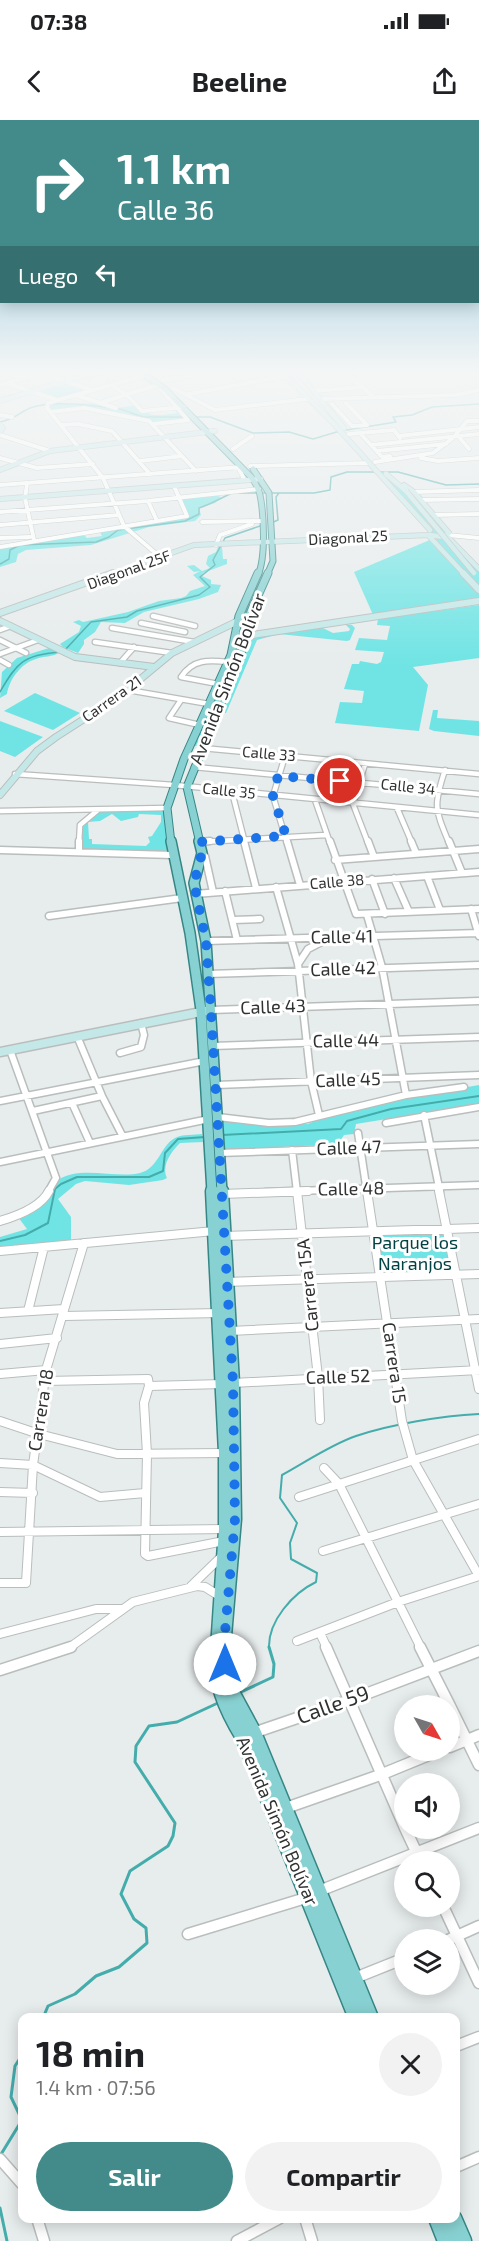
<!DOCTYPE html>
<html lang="es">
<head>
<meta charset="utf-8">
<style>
  body { margin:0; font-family:"Exo 2",sans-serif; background:#f2f2f2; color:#202124; height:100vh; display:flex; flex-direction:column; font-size:22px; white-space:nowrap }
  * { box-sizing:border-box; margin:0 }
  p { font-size:20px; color:#757577 }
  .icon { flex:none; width:33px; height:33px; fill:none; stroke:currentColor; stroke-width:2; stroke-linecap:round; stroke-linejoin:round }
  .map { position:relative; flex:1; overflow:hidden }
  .panel { position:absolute; left:18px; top:1893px; width:442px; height:210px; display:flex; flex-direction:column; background:#fff; border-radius:12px; box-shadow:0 3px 15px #0003 }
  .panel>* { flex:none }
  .guide { position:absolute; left:0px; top:0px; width:480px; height:183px; box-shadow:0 3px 15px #0003; background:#438b8b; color:#fff; overflow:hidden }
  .needle { width:39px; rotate:129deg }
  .tools { position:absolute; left:394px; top:1575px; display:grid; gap:12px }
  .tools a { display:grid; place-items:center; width:66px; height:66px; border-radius:50%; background:#fff; box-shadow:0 3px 15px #0003; font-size:30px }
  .pin { position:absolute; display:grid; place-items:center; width:51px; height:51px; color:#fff; margin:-26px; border:3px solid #fff; border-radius:50%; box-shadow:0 2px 6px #0007 }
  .me { position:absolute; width:66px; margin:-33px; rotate:0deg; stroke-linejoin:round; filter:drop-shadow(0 0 4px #0008) }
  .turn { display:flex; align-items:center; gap:21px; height:126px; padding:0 18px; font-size:27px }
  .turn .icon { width:78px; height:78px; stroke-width:2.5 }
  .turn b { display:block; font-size:42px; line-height:51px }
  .then { display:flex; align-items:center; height:57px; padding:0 18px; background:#0003; gap:12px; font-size:22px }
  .round { display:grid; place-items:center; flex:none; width:63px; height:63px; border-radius:32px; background:#f2f2f2 }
  .overview { display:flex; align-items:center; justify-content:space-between; height:102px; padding:0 18px }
  h1 { font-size:36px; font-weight:700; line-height:45px }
  .primary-button { display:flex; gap:12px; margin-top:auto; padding:12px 18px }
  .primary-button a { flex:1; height:69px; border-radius:36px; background:#438b8b; color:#fff; font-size:24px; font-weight:700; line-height:69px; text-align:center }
  .primary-button a+a { background:#f2f2f2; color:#202124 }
  .status { display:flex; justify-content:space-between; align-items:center; height:42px; padding:0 30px; background:#fff; direction:ltr }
  .status svg { height:16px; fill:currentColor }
  header { display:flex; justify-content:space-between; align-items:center; height:78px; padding:0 18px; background:#fff; font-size:27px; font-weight:700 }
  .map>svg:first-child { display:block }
  .green { fill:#70e4e4; fill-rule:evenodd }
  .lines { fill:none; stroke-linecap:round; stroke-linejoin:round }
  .stream-far2 { stroke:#45acac; stroke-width:1.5 }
  .stream-far1 { stroke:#45acac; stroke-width:2 }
  .stream { stroke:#45acac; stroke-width:3 }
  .street-far4-casing { stroke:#b9bebd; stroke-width:5 }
  .street-far3-casing { stroke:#b9bebd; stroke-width:7 }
  .street-far2-casing { stroke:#b9bebd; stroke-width:9 }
  .street-far1-casing { stroke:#b9bebd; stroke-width:10 }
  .street-casing { stroke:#b9bebd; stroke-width:13 }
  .secondary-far2-casing { stroke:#b9bebd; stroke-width:6 }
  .secondary-far1-casing { stroke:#b9bebd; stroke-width:8 }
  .secondary-casing { stroke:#b9bebd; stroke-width:11 }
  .primary-far4-casing { stroke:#368686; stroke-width:7 }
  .primary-far3-casing { stroke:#368686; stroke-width:9 }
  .primary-far2-casing { stroke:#368686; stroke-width:12 }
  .primary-far1-casing { stroke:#368686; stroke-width:15 }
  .primary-casing { stroke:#368686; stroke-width:19 }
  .street-far4 { stroke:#fff; stroke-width:4 }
  .street-far3 { stroke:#fff; stroke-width:4.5 }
  .street-far2 { stroke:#fff; stroke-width:6 }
  .street-far1 { stroke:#fff; stroke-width:8 }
  .street { stroke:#fff; stroke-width:10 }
  .secondary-far2 { stroke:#c4e8e8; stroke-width:4.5 }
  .secondary-far1 { stroke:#c4e8e8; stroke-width:6 }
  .secondary { stroke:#c4e8e8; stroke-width:8 }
  .primary-far4 { stroke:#88d1d2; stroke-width:5 }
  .primary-far3 { stroke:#88d1d2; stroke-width:7 }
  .primary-far2 { stroke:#88d1d2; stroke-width:9 }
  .primary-far1 { stroke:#88d1d2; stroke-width:12 }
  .primary { stroke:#88d1d2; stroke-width:16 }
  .secondary-bridge-casing { stroke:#b9bebd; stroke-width:6; stroke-linecap:butt }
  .secondary-bridge { stroke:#c4e8e8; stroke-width:4.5 }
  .route { stroke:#1a73e8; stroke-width:10; stroke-dasharray:0 18 }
  .labels { text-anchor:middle; stroke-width:6; stroke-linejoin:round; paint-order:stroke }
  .far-street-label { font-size:15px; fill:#303131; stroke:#fff }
  .street-label { font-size:18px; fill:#303131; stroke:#fff }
  .park-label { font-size:18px; fill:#004243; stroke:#fff }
  .near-street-label { font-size:21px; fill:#303131; stroke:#fff }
</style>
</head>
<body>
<div class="status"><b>07:38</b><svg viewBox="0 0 49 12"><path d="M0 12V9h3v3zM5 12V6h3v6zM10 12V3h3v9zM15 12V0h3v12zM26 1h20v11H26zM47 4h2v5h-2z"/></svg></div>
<header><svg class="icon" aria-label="back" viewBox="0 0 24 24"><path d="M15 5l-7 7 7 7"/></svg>Beeline<svg class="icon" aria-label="share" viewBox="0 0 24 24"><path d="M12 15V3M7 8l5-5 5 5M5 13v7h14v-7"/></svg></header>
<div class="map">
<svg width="479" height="2121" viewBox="0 0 479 2121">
  <rect width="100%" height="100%" fill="#e7ecec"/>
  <path class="green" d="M75 258 66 261 92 270 57 280 32 272 64 262 59 259Z
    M53 281 61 284 100 283 116 288 138 285C148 299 162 295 177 293L173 288 184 287 194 298 154 304 84 288 51 292 47 288 48 283Z
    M381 354 411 370 449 412 447 416 479 449V481L374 497 354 452 432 419 427 413 430 410Z
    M215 375 221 377 215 383 199 388 201 395 195 401 149 407 91 425 26 430 18 434 16 442 0 447V427L81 412 87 418 102 416 99 410 187 396 179 378Z
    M218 427H222L223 439H227V444L203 453 202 456 211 460V464L221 465 218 472 199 479 144 492 125 503 101 502 95 512 84 520V524L78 533 63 527 60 524 79 512 81 506 73 502 79 500 83 502 128 492 159 481 181 478 186 476 190 471 205 466 193 455 200 451 194 452 187 446 194 445 202 451 210 448 206 444 208 436 216 432Z
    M479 485V538L413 547 428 565 419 611 335 603 340 582 362 583 364 571 344 569 352 544H359L360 541 377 544 381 542 384 532 355 530 359 518 387 520 390 506 377 505 378 499Z
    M242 496H246L238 535 199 626H194L233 535Z
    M345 504 352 505 355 508 350 520 347 521 279 514 257 520 226 593H222L252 518 321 507 333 513 349 511 350 509Z
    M49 528 59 533C52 537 44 536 36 539 21 543 9 560 7 574L0 578 2 552 17 538Z
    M35 573 80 593 53 610 4 591Z
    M433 590H438L437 598 479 601V616L434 611 429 609Z
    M0 601 43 617 15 637 0 631Z
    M100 688H167L172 734 79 731 80 705ZM112 694 121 701 138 697 139 694 161 695V702L152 716 148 717 150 722 146 726 92 724V719H89L88 702 100 701Z
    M479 965V984L356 1004 354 1014 344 1015 338 1024 224 1030 218 1000 254 1005 308 1004 321 998 399 979Z
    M202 1014 203 1022 180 1023C171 1032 161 1046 167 1058L163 1060 129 1065 85 1061 76 1064 58 1079 71 1097V1122L0 1128V1117L27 1109 18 1097C41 1086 42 1070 58 1060 80 1045 117 1059 140 1053 159 1048 160 1026 175 1018 182 1014 195 1015 202 1014Z
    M447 1109 456 1155 382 1157 375 1112Z"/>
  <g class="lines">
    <path class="stream-far2" d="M117 288 143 297H185
      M193 297H210L253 313 289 312 313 319 340 311 396 302 393 297 412 295 432 287 479 284
      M0 302C16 299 18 293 30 288 51 280 89 285 111 288
      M239 373H314L330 370 331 357 347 352H398L446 365 479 364
      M271 403 278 400 276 377 279 373
      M0 444 9 439 10 430 20 425 96 422 109 417 118 410 185 401 199 394V388C211 384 219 379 230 374
      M65 530 91 502 127 497 137 491 199 475 210 467 200 457 215 445 213 440 225 418 263 405
      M0 572C17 542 24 535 59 532"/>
    <path class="stream-far1" d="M222 1015 341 1009 347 1001 391 989 479 976
      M0 1121 25 1115 48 1103 55 1069 61 1064 77 1057H149L163 1051 165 1033 178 1019 205 1017
      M269 1528C268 1501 293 1473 316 1462L317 1453 291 1439 290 1423 297 1403 280 1378 282 1355C306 1342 330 1325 356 1316 392 1304 441 1296 479 1294"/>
    <path class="stream" d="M239 1573 273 1557 274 1544 269 1527
      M43 1898 48 1886 75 1874 96 1856 119 1847 147 1823 146 1808 134 1799 121 1774 130 1751 168 1726 173 1716 175 1703 135 1642 136 1626 149 1606 177 1602 220 1582
      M0 2036 22 2000 11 1977 15 1946 22 1935
      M0 2088 7 2121"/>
    <g class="street-far4-casing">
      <path id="street-far4" d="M129 248 141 255
        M342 248 373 277
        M0 251 21 257
        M40 253 92 270
        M146 255 48 283 47 288 103 358 124 406 160 437
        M163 260 232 248
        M6 263 57 280
        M0 265 40 253
        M111 265 127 275 142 291 184 287
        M158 266 188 300
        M173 268 215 290 307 279
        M314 271 363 267
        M188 274 287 256
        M75 275 116 288
        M322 279 456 275 479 270
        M100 283 157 265
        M346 283 367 305
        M332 284 352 306 367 305
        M51 292 84 288 149 301 196 351
        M0 295 12 297
        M154 304 188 300
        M62 305 78 304 112 311 150 354
        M360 313 382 337 390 336
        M349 314 394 310 400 318
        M0 315 50 331
        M399 316 479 307
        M459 317 469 329
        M371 325 479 314
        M233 329 252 316
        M377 331 446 324
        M0 338 37 348 93 344
        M421 338 438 341 479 338
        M140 341 182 336
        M375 342 433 333 453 318 467 301H479
        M250 346 369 343
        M238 347 244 359
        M27 364 25 378 34 420
        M0 365 241 347
        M414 372 479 370
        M421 380 479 379
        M148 381 157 401
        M0 392 148 381 259 369
        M434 395 479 394
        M202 402 262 401
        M0 405 119 395
        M448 415 479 418
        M0 418 30 417
        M216 425 220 415 252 404
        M0 427 187 396 174 366"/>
    </g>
    <g class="street-far3-casing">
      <path id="street-far3" d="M153 496 195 506
        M141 503 185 512
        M112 508 194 522
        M0 510 11 506
        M0 520 26 533
        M95 522 172 533
        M0 534 38 520
        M0 540 9 545
        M120 543 134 527
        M218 564 181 557C193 539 208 540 228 542
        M128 570 209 584
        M181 580 169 598 200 605
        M202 628 479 654
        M285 636 273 676 287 723
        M365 644 353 684 368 723
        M194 647 479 674
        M445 650C433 686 435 689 449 723
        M15 654 174 665 479 695
        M232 672 245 723
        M315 680 330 723
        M397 688 412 723
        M0 691 167 688
        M200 722 326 715
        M79 723 80 705 98 690"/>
    </g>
    <g class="street-far2-casing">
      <path id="street-far2" d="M244 721 256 768
        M287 721 300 765
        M330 721 356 794 479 789
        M368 721 374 737
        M411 721 416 733
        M449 721 462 753
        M200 722 210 721
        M0 730 172 735
        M79 731V721
        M202 733 205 736 213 772
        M335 740 479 729
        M427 756 440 790
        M394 758 409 792
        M372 759 385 794
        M276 767 298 844 311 961 319 995
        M225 771 237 820
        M195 774 479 752
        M471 789 479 816
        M367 795 382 847 406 975
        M49 796 182 778
        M233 800 260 799
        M206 821 479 813
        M298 844 308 829 327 819
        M207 854 479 845
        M211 890 479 881
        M77 916 102 976 122 1015
        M213 926 479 917
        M10 930 56 1058 48 1072
        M120 933 141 927 144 915 141 903
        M216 965 479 955
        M0 981 205 941
        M72 983 90 1023
        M33 991 102 976
        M424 995 440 1072
        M218 997 269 1003 295 1002 406 975 464 967
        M386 1003 479 987
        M358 1013 367 1072
        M292 1030 297 1072
        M219 1033 479 1024
        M0 1042 209 999
        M265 1072 479 1065"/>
    </g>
    <g class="street-far1-casing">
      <path id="street-far1" d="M297 1071 318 1257 320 1300
        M367 1071 402 1301 413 1340 479 1456
        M439 1071 479 1269
        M222 1074 308 1071
        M0 1101C17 1096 41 1087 49 1071
        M223 1116 479 1108
        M0 1131 214 1111
        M225 1162 479 1154
        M28 1191 44 1127
        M0 1193 64 1189
        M64 1196 220 1193
        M230 1211 479 1199
        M0 1224 57 1218
        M0 1254 46 1250
        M45 1261 148 1259 149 1266 144 1283 147 1334 145 1434 148 1436 224 1421
        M233 1263 479 1250
        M149 1266 222 1264
        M0 1301 39 1314 117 1334 225 1333
        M0 1343 33 1345 100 1377 145 1373
        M324 1348 339 1364 421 1528
        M0 1372 33 1373
        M299 1377 479 1319
        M0 1412 225 1409
        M323 1431 479 1384
        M0 1463H26L33 1345 46 1250 84 1123
        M191 1466 222 1436
        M320 1513 327 1528
        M0 1514 96 1489H122
        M297 1521 398 1482 479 1456
        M69 1528 133 1482 197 1466 205 1467 221 1477"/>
    </g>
    <g class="street-casing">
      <path id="street" d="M326 1527 405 1708
        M420 1527 450 1586
        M0 1550 71 1527
        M450 1586 479 1645
        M253 1613 350 1580 479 1531
        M450 1627 479 1615
        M283 1689 380 1655 441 1630
        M405 1708 421 1742
        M319 1771 479 1708
        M443 1786 479 1863
        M188 1814 309 1777
        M448 1820 479 1806
        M355 1858 405 1838
        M456 1926 479 1917
        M0 2039 22 2064
        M456 2047 479 2037
        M37 2098 44 2121
        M305 2098 312 2121
        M237 2121 280 2098"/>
    </g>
    <g class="secondary-far2-casing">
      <path id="secondary-far2" d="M273 248 290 260 333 303 430 410
        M290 248 302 257 344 308
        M0 281 75 258 126 248
        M0 305 3 308 0 312
        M0 350 50 331 215 311
        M386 354 406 371
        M404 365 414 372 449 413 443 417 430 415
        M0 379 261 359
        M428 415 465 455
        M447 416 479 449
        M109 455 194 425 428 415"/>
    </g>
    <g class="secondary-far1-casing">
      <path id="secondary-far1" d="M463 453 479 470
        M0 493 113 453
        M0 501 75 537 154 547
        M246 516 479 481
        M0 675 37 631 56 617 120 576 172 533 238 501"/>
    </g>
    <g class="secondary-casing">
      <path id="secondary" d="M0 932 211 890"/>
    </g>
    <g class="primary-far4-casing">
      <path id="primary-far4" d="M134 248 165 269 252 358C255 363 259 369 260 375 264 395 266 437 258 455
        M253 349 269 373 273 441 267 455"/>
    </g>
    <g class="primary-far3-casing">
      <path id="primary-far3" d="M171 723 167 688 184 639 231 535 239 496 258 453
        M200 723 187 667 241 535 249 496 268 453"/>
    </g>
    <g class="primary-far2-casing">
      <path id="primary-far2" d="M171 721 190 813 201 890 212 1072
        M199 721 202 733 194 763 206 821 222 1072"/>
    </g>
    <g class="primary-far1-casing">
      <path id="primary-far1" d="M212 1071 225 1333V1409L217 1528
        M222 1071 233 1263 235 1399 224 1528"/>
    </g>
    <g class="primary-casing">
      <path id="primary" d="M217 1527C215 1561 226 1588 244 1617L357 1898
        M224 1527 227 1565 253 1613 370 1898
        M437 2098 446 2121
        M453 2098 463 2121"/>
    </g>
    <use href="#street-far4" class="street-far4"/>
    <use href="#street-far3" class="street-far3"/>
    <use href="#street-far2" class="street-far2"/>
    <use href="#street-far1" class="street-far1"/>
    <use href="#street" class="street"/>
    <use href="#secondary-far2" class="secondary-far2"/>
    <use href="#secondary-far1" class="secondary-far1"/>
    <use href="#secondary" class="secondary"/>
    <use href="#primary-far4" class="primary-far4"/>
    <use href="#primary-far3" class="primary-far3"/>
    <use href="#primary-far2" class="primary-far2"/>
    <use href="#primary-far1" class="primary-far1"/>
    <use href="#primary" class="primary"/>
    <g class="secondary-bridge-casing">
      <path id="secondary-bridge" d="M406 371 474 453"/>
    </g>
    <use href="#secondary-bridge" class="secondary-bridge"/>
  </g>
  <linearGradient id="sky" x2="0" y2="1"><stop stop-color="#67b1d0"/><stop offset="0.46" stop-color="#f4f6f6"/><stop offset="1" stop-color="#f4f6f6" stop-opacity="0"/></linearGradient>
  <rect width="479" height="545" fill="url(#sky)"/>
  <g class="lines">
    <path class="route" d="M225 1544 224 1524 235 1399 233 1263 211 890 206 821 194 763 202 733 200 722 286 716 273 676 278 656 340 661"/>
  </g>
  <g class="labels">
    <g class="far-street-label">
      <text transform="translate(348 418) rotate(-3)" y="5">Diagonal 25</text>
      <text transform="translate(129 450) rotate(-20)" y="5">Diagonal 25F</text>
      <text transform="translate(112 579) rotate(-35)" y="5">Carrera 21</text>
      <text transform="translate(269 634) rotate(5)" y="5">Calle 33</text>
      <text transform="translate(408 667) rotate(6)" y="5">Calle 34</text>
      <text transform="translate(229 671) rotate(6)" y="5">Calle 35</text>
      <text transform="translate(337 762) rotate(-5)" y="5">Calle 38</text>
    </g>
    <g class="street-label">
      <text transform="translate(228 559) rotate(-69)" y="6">Avenida Simón Bolívar</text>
      <text transform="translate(342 817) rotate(-1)" y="6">Calle 41</text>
      <text transform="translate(343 849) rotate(-2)" y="6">Calle 42</text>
      <text transform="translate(273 887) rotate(-2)" y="6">Calle 43</text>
      <text transform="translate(346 921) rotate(-1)" y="6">Calle 44</text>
      <text transform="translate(348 960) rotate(-2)" y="6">Calle 45</text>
      <text transform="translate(349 1028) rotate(-2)" y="6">Calle 47</text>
      <text transform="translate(351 1069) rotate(-1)" y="6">Calle 48</text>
      <text transform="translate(308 1165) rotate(-96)" y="6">Carrera 15A</text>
      <text transform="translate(394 1243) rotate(82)" y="6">Carrera 15</text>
      <text transform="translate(338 1257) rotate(-2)" y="6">Calle 52</text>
      <text transform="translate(41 1290) rotate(-81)" y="6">Carrera 18</text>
      <text transform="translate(277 1701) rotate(67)" y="6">Avenida Simón Bolívar</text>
    </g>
    <g class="park-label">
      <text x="415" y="1129">Parque los<tspan x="415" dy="21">Naranjos</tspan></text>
    </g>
    <g class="near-street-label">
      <text transform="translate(333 1585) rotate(-20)" y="7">Calle 59</text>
    </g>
  </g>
</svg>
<div class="tools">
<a><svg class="needle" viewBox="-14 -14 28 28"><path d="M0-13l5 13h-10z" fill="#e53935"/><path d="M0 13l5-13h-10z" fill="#757577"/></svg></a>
<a><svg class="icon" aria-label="sound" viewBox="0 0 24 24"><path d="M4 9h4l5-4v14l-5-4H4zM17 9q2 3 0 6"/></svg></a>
<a><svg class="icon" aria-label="search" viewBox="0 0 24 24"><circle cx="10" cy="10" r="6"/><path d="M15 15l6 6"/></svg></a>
<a><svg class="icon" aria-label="layers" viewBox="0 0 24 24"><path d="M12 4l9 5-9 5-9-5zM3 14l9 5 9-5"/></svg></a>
</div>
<div class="pin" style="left:340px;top:661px;background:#d93025"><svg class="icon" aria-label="arrive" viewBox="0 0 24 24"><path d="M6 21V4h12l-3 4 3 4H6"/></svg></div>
<svg class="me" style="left:225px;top:1544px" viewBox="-20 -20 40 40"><circle r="19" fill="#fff"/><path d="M0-13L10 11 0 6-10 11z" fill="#1a73e8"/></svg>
<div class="guide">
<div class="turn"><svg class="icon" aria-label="right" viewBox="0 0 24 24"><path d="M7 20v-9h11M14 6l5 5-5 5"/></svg><div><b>1.1 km</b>Calle 36</div></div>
<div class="then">Luego<svg class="icon" aria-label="left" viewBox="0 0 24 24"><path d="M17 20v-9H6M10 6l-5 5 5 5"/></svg></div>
</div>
<section class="panel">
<div class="overview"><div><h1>18 min</h1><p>1.4 km · 07:56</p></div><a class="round"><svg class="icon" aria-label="close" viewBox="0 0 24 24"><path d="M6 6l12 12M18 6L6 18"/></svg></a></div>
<div class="primary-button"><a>Salir</a><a>Compartir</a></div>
</section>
</div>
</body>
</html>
